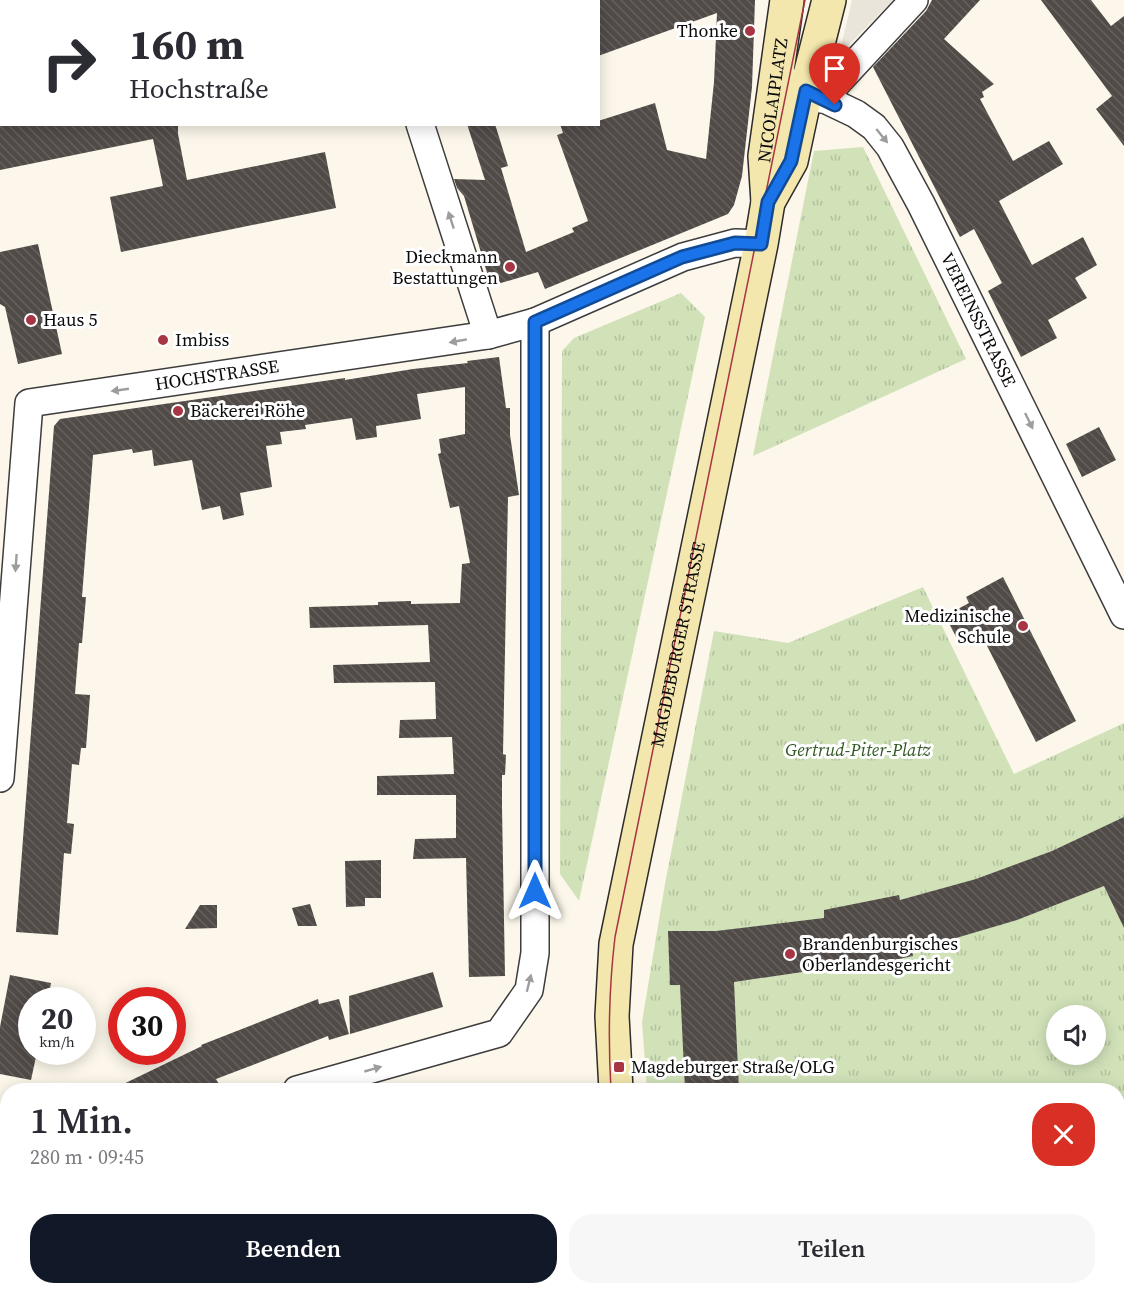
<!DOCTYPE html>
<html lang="de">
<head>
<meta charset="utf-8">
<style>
  body { margin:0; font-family:"Source Serif 4",serif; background:#f7f7f7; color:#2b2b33; height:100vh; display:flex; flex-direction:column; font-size:22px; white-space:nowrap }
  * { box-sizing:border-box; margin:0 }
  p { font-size:20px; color:#7c7c81 }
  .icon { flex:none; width:33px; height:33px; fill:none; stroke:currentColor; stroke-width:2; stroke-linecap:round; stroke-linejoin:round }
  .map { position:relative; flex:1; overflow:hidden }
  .panel { position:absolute; left:0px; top:1083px; width:1125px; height:212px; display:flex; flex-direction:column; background:#fff; border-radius:24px 24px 0 0; box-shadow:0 3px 15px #0003 }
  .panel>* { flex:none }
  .hud { position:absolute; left:0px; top:0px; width:600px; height:126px; box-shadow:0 3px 15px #0003; background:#fff; color:#2b2b33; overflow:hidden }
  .tools { position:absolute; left:1046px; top:1005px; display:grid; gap:12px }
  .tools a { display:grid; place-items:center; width:60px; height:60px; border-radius:50%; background:#fff; box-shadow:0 3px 15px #0003; font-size:30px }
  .speed { position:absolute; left:18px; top:987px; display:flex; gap:12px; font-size:30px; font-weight:700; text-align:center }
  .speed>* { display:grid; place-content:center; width:78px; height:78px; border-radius:50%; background:#fff; box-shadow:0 3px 15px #0003; line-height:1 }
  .speed small { font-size:15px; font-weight:400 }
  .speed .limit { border:9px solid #d22; background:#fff; color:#111 }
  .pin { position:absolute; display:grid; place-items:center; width:51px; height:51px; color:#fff; margin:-62px -26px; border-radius:50% 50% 50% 0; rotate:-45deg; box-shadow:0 0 6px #0007 }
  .pin .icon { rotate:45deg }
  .me { position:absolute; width:66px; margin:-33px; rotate:0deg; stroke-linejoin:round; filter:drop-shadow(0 0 4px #0008) }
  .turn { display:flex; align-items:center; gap:21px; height:126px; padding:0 30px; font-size:27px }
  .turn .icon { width:78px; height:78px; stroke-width:2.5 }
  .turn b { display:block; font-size:42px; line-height:51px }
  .round { display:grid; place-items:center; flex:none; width:63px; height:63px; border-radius:24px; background:#f7f7f7 }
  .summary { display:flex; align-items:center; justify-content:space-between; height:102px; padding:0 30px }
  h1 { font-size:36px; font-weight:600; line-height:45px }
  .cta { display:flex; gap:12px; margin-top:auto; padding:12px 30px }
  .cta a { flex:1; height:69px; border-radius:24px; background:#111827; color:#fff; font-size:24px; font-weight:600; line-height:69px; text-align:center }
  .cta a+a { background:#f7f7f7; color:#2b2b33 }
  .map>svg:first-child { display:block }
  .grass { fill:url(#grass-dots) }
  .park { fill:url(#park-tufts); fill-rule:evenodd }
  .plaza { fill:#eae5db }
  .building { fill:url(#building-back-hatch) }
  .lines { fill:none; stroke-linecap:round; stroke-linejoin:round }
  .street-casing { stroke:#3d3d3d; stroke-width:30 }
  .secondary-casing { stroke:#2c2c2c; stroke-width:36 }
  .street { stroke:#fff; stroke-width:27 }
  .secondary { stroke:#f4e7ad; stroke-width:33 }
  .tram { stroke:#a73543; stroke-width:1.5 }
  .oneway { fill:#9d9d9d }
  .route-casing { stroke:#114b97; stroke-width:15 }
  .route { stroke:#1a73e8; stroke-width:10 }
  .poi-dot { fill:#a73543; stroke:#fff; stroke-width:2 }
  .labels { text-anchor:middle; stroke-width:6; stroke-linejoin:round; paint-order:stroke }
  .poi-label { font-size:18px; fill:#0a0a0a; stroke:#fff; text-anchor:start }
  .street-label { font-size:18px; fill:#0a0a0a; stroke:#fff }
  .park-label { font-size:18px; font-style:italic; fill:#335824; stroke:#fff }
</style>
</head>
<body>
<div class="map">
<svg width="1124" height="1294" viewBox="0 0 1124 1294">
  <defs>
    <pattern id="grass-dots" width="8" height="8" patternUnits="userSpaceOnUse" patternTransform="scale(1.5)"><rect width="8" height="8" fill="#d1e2b9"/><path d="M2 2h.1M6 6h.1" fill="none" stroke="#b2c19e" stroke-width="1.8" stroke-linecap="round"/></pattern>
    <pattern id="park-tufts" width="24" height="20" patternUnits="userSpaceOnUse" patternTransform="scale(1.5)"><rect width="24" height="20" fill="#d1e2b9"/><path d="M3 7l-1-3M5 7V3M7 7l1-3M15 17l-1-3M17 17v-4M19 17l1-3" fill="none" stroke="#b2c19e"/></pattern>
    <pattern id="building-back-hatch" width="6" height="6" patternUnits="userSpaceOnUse" patternTransform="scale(1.5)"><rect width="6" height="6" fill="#514b48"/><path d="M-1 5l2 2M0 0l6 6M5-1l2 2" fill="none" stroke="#65605e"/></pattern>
  </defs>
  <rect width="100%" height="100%" fill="#fcf7ea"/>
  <path class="grass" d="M0 1197 8 1203 7 1226 0 1232Z
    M1118 1198H1124V1294H1037L1036 1287H1118Z"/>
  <path class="park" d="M863 147 966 359 753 456 814 151Z
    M681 293 705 317 579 901 560 874 562 351 574 338Z
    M923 587 1014 774 1124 723V1198H1118V1090H647L642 1022 665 884 714 631 788 643ZM1056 1016H1095V1054H1056Z"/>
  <path class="plaza" d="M852 0H893L839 55Z"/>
  <path class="building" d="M598 0H755L752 87 742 176 734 205 728 214 545 289 538 272 491 286 464 196 457 188 454 179 485 180 467 124H495L508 166 501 168 526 252 574 232 572 228 588 221 557 135 563 133 560 124H598V121L655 103 667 150 706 159 714 82 717 13 598 56Z
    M932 0H980L944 39 994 84 982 92 984 97 980 99 1013 161 1049 141 1063 164 999 201 1032 265 1083 237 1097 265 1075 278 1087 298 1048 320 1057 338 1021 357 988 291 1002 283 974 229 960 237 873 67 926 11Z
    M1041 0H1091L1111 26 1124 16V146L1096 109 1112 96Z
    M0 124H178V134L187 180 325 152 336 208 121 252 110 197 163 186 153 139 0 170Z
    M38 244 62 354 18 364 5 307 0 304V252Z
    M499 357 506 408H510V435L519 495 508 497 503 754 506 755 505 775H502V807L505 976 469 977 466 858 413 859 415 839 456 838V795H377V776L454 774 452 737 399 738 400 720 436 719 435 682 334 683 333 665 430 662 428 625 310 628 309 607 378 605V602L411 601V604L460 603 462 564 470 563 459 506 450 508 438 454 441 453 439 439 465 434V387L417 394 421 419 376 426 377 437 356 440 352 418 305 425 306 429 280 432 282 444 266 446 272 487 240 493 244 515 223 520 220 506 202 510 192 460 154 466 152 450 133 453 132 449 93 455 82 597H86L82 643H79L75 694 90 695 86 748H81L79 765 72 764 67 823 74 824 71 854 64 853 58 935 16 932 54 426 60 419 345 378V380L413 369 468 363 467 361Z
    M1099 427 1116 460 1082 477 1066 444Z
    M1003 577 1076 721 1036 742 982 636 961 646 945 616 969 603 966 597Z
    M1124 817V928L1104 886 1017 920 912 951 913 956 837 972 836 967 734 982 739 1090H685L680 985H670L668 931H716L824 918V910L899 895 900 900 976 879 1052 851Z
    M381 860V898H365V906L346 907 345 861Z
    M310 904 317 926H298L292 908Z
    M200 905H217V928L185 929Z
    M433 972 443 1007 350 1034 349 996Z
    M10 975 51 983 48 1000H32V1052H37L31 1080 0 1074V1027Z
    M318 999 319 1004 339 999 349 1034 329 1040 328 1036 216 1079 219 1084 205 1090H111L202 1046 201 1045Z"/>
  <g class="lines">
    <g class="street-casing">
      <g id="street">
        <path d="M375 0V2"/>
        <path id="s1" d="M789 82 856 114 874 127 890 147 921 204 1124 615"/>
        <path d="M822 99 914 0"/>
        <path d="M420 124 488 335"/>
        <path id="s2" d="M0 778 29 403 488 335 535 322 683 257 735 243 761 244"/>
        <path d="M297 1090 499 1033 529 990 535 953V322"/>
        <path d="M0 1258 8 1253"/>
        <path d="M545 1294 558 1287"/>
      </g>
    </g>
    <g class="secondary-casing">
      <g id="secondary">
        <path d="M768 202 791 161 806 91 829 0"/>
        <path id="s3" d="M616 1090 612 1016 616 944 761 244 768 202 765 156 787 0"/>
        <path d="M623 1287V1294"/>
      </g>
    </g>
    <use href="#street" class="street"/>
    <use href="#secondary" class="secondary"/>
    <path class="tram" d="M611 1090C608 1039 609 987 615 937L805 0
      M625 1287 626 1294"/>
  </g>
  <defs><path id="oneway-solid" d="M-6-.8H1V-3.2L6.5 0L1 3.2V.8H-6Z" transform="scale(1.5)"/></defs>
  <g class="oneway">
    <use href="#oneway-solid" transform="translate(882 136) rotate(51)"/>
    <use href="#oneway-solid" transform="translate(451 220) rotate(-108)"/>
    <use href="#oneway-solid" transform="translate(458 341) rotate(170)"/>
    <use href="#oneway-solid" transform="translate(120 390) rotate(172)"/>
    <use href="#oneway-solid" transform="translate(1029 421) rotate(64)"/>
    <use href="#oneway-solid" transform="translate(16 563) rotate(94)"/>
    <use href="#oneway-solid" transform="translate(529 983) rotate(-76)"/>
    <use href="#oneway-solid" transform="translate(373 1069) rotate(-16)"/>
  </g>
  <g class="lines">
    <g class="route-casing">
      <path id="route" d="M535 891V322L682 257 735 243 761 244 768 202 791 161 806 91 835 105"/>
    </g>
    <use href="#route" class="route"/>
  </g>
  <g class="poi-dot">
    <circle cx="750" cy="31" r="6"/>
    <circle cx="510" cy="267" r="6"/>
    <circle cx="31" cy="320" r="6"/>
    <circle cx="163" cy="340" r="6"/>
    <circle cx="178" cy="411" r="6"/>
    <circle cx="1023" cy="626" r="6"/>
    <circle cx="790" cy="954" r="6"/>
    <rect x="613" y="1061" width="12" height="12" rx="3"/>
  </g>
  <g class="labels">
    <g class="poi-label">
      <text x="738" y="37" text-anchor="end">Thonke</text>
      <text x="498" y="263" text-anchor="end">Dieckmann<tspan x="498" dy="21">Bestattungen</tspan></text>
      <text x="43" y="326">Haus 5</text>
      <text x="175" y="346">Imbiss</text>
      <text x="190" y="417">Bäckerei Röhe</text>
      <text x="1011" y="622" text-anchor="end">Medizinische<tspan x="1011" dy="21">Schule</tspan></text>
      <text x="802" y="950">Brandenburgisches<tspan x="802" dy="21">Oberlandesgericht</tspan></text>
      <text x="631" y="1073">Magdeburger Straße/OLG</text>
    </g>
    <g class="street-label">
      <text dy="6" stroke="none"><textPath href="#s3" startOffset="1006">NICOLAIPLATZ</textPath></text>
      <text dy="6" stroke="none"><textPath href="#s1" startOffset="316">VEREINSSTRASSE</textPath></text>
      <text dy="6" stroke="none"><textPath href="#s2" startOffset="566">HOCHSTRASSE</textPath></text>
      <text dy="6" stroke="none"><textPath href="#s3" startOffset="452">MAGDEBURGER STRASSE</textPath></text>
    </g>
    <g class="park-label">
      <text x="858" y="756">Gertrud-Piter-Platz</text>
    </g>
  </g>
</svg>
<div class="tools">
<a><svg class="icon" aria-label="sound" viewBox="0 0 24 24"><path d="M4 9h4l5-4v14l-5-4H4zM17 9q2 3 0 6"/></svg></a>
</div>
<div class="speed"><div>20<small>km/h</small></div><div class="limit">30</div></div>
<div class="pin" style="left:835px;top:105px;background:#d93025"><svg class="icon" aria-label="arrive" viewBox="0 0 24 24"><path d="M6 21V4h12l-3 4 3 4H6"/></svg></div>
<svg class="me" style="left:535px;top:891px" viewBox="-20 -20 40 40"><path d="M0-17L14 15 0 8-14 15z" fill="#1a73e8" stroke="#fff" stroke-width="4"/></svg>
<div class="hud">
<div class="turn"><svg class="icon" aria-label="right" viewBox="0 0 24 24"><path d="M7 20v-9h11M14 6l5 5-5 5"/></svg><div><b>160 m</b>Hochstraße</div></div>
</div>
<section class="panel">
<div class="summary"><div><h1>1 Min.</h1><p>280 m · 09:45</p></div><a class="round" style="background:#d93025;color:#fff"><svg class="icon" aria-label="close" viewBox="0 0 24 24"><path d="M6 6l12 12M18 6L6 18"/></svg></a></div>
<div class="cta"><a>Beenden</a><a>Teilen</a></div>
</section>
</div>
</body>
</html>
